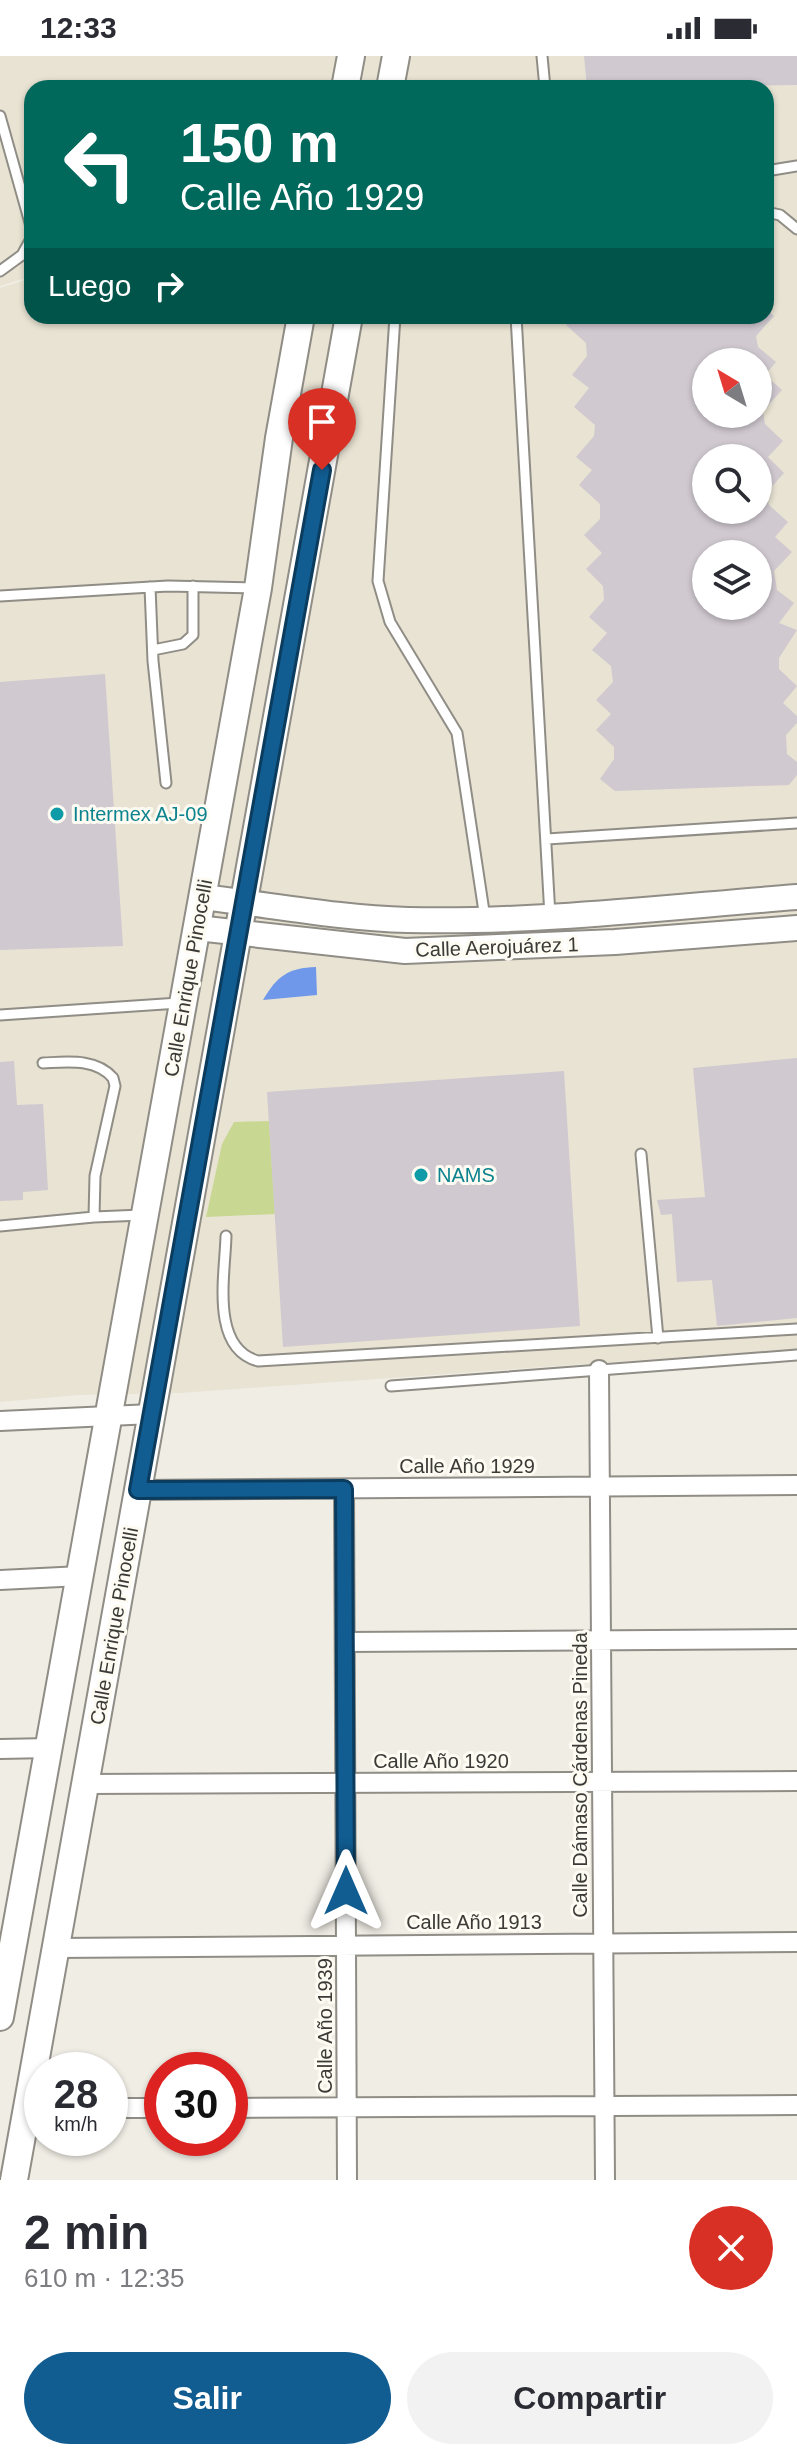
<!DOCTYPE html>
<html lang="es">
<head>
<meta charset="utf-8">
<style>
  body { margin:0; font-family:Arial,sans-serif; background:#f2f2f3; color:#2b2b33; height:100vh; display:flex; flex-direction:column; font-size:30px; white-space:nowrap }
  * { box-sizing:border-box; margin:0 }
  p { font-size:26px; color:#7c7c81 }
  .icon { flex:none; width:44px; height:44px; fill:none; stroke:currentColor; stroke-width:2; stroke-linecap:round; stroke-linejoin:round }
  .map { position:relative; height:2124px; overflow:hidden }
  .details { display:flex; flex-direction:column; background:#fff; flex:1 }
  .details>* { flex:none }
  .banner { position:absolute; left:24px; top:24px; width:750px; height:244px; border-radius:24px; box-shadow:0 2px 6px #0004; background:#00695c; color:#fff; overflow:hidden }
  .needle { width:52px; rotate:322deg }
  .tools { position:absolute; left:692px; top:292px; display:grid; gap:16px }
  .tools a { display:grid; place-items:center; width:80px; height:80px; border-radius:50%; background:#fff; box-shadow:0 2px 6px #0004; font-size:40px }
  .speed { position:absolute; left:24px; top:1996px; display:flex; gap:16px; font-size:40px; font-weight:700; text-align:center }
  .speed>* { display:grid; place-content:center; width:104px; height:104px; border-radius:50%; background:#fff; box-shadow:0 2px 6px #0004; line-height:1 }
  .speed small { font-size:20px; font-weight:400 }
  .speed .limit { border:12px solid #d22; background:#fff; color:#111 }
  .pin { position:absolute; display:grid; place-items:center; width:68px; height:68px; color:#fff; margin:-82px -34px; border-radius:50% 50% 50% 0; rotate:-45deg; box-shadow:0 0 8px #0007 }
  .pin .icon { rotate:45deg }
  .me { position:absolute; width:88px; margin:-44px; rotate:0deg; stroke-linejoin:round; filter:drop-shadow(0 0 6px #0008) }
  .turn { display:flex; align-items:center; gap:28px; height:168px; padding:0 24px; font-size:36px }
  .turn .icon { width:104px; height:104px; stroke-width:2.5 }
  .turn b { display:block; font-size:56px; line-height:68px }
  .then { display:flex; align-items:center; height:76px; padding:0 24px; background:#0003; gap:16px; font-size:30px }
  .round { display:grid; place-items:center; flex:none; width:84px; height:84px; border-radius:42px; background:#f2f2f3 }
  .summary { display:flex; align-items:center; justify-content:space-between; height:136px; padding:0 24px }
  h1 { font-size:48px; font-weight:700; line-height:60px }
  .button { display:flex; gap:16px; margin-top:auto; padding:16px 24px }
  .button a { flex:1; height:92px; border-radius:48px; background:#115c90; color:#fff; font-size:32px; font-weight:700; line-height:92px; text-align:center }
  .button a+a { background:#f2f2f3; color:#2b2b33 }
  .status { display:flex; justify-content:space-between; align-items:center; height:56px; padding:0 40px; background:#fff; direction:ltr }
  .status svg { height:22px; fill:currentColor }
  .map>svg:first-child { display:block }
  .built { fill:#e8e3d3; fill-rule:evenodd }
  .green { fill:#c8d892 }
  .water { fill:#6f98ea }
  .building { fill:#d0c9d0; fill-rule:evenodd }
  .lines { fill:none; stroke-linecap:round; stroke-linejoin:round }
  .service-casing { stroke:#8f8d85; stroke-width:13 }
  .minor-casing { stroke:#8f8d85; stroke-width:22 }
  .tertiary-casing { stroke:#8f8d85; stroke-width:28 }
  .secondary-casing { stroke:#8f8d85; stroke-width:30 }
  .service { stroke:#fff; stroke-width:9 }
  .minor { stroke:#fff; stroke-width:18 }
  .tertiary { stroke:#fff; stroke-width:24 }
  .secondary { stroke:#fff; stroke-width:26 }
  .route-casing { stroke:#0b3c5e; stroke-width:20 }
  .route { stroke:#115c90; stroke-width:14 }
  .culture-dot { fill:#0f9aa8; stroke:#fdfbf2; stroke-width:3 }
  .labels { text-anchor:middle; stroke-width:6; stroke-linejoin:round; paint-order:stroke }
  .culture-label { font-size:20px; fill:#0d838f; stroke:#fdfbf2; text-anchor:start }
  .street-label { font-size:20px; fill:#3b3a37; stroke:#fdfbf2 }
</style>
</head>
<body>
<div class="status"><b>12:33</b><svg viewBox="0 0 49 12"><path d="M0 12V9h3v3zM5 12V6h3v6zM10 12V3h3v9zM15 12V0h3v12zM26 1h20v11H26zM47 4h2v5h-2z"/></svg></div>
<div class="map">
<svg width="797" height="2124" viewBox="0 0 797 2124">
  <rect width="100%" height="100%" fill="#f0ede5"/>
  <path class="built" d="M0 0H797V1293L180 1337 78 1339 0 1346V232L32 222V260H766V32H32V111L22 82 32 117V220L0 230ZM706 306H758V358H706ZM706 402H758V454H706ZM706 498H758V550H706Z"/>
  <path class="green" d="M269 1065 275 1158 206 1161 222 1088 234 1066Z"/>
  <path class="water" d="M316 911 317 939 263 944C277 920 288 912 316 911Z"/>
  <path class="building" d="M584 0H797V29L587 32Z
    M766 253 774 260 756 280 758 291 776 306 765 319 782 334 763 355 765 368 783 385 768 401 784 417 766 437 769 449 788 466 775 481 792 496 774 515 777 534 794 547 779 567 797 574 779 602V613L797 630 783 647 797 660V667L786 679 787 698 797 706V719L789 729 615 735 600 723 614 703V691L596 674 611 658 596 644 613 626 611 610 592 594 607 577 589 561 604 544 603 530 586 513 602 497 584 479 600 463V448L579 429 592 414 576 401 594 380 595 369 574 351 589 332 572 319 587 300 586 287 566 269 574 260H766ZM706 306H758V358H706ZM706 402H758V454H706ZM706 498H758V550H706Z
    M105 618 123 890 0 894V626Z
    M797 1002V1262L717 1270 712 1224 677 1226 672 1158 661 1159 657 1144 705 1141 693 1012Z
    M14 1005 17 1049 43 1048 48 1134 23 1136V1144L0 1145V1006Z
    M564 1015 580 1270 283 1291 267 1036Z"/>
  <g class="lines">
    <g class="service-casing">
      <path id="service" d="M542 0 545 32
        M0 60 32 174
        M766 115 797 110
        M766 156 780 159 797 173
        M0 215 22 199 32 181
        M395 260 378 525 390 566 457 677 485 862
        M516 260 550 860
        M150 531 153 605 166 727
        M0 540 168 530 256 532
        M153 594 183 588 193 579V530
        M547 783 797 767
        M0 959 179 947
        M43 1007C67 1006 96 1002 113 1022L115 1030 95 1120 94 1161 142 1159
        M641 1098 658 1282
        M0 1170 94 1161
        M226 1180C225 1219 210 1292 258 1305L797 1273
        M391 1330 797 1299"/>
    </g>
    <g class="minor-casing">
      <path id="minor" d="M599 1314 605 2124
        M0 1365 152 1358
        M344 1433 347 2124
        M138 1434 797 1429
        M0 1524 81 1520
        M345 1586 797 1583
        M0 1693 50 1692
        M85 1728 797 1725
        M56 1892 797 1886
        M110 2052H162
        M230 2052 797 2049"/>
    </g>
    <g class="tertiary-casing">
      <path id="tertiary" d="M202 841C271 849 339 862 408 864 537 867 668 851 797 841
        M197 872 405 895 615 886 797 872"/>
    </g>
    <g class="secondary-casing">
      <path id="secondary" d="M345 32 351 0
        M390 32 396 0
        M0 1961 258 532 279 382 301 260
        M14 2124 349 260"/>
    </g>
    <use href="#service" class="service"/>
    <use href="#minor" class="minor"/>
    <use href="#tertiary" class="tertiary"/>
    <use href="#secondary" class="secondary"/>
  </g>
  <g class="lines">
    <g class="route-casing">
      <path id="route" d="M322 414 138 1434 344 1433 346 1835"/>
    </g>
    <use href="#route" class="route"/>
  </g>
  <g class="culture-dot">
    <circle cx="57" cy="758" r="8"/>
    <circle cx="421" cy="1119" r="8"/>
  </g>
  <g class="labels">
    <g class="culture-label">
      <text x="73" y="765">Intermex AJ-09</text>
      <text x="437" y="1126">NAMS</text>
    </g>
    <g class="street-label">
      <text transform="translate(497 891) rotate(-2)" y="7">Calle Aerojuárez 1</text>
      <text transform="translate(188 922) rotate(-80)" y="7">Calle Enrique Pinocelli</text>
      <text x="467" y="1417">Calle Año 1929</text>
      <text transform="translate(114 1570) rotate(-80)" y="7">Calle Enrique Pinocelli</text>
      <text x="441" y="1712">Calle Año 1920</text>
      <text transform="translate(580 1719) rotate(-90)" y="7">Calle Dámaso Cárdenas Pineda</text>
      <text x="474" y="1873">Calle Año 1913</text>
      <text transform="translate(325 1970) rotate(-90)" y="7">Calle Año 1939</text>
    </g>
  </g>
</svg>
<div class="tools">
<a><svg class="needle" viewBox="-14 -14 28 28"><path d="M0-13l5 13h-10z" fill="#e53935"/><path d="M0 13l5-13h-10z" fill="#7c7c81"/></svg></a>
<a><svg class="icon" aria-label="search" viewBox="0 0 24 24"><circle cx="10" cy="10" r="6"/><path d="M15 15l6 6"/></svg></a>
<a><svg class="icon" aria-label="layers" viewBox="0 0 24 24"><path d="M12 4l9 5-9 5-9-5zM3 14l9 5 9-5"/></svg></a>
</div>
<div class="speed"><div>28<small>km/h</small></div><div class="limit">30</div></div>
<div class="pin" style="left:322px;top:414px;background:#d93025"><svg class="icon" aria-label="arrive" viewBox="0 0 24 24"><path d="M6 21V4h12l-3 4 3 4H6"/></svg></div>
<svg class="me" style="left:346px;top:1835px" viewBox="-20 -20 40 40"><path d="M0-17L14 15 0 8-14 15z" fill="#115c90" stroke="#fff" stroke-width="4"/></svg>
<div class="banner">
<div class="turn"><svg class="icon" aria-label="left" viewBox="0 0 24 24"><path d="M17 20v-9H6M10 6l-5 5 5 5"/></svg><div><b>150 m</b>Calle Año 1929</div></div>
<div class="then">Luego<svg class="icon" aria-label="right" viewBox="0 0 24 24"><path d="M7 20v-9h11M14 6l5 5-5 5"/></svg></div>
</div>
</div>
<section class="details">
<div class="summary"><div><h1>2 min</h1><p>610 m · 12:35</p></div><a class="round" style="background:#d93025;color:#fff"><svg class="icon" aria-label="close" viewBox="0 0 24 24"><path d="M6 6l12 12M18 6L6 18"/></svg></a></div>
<div class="button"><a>Salir</a><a>Compartir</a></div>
</section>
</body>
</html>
